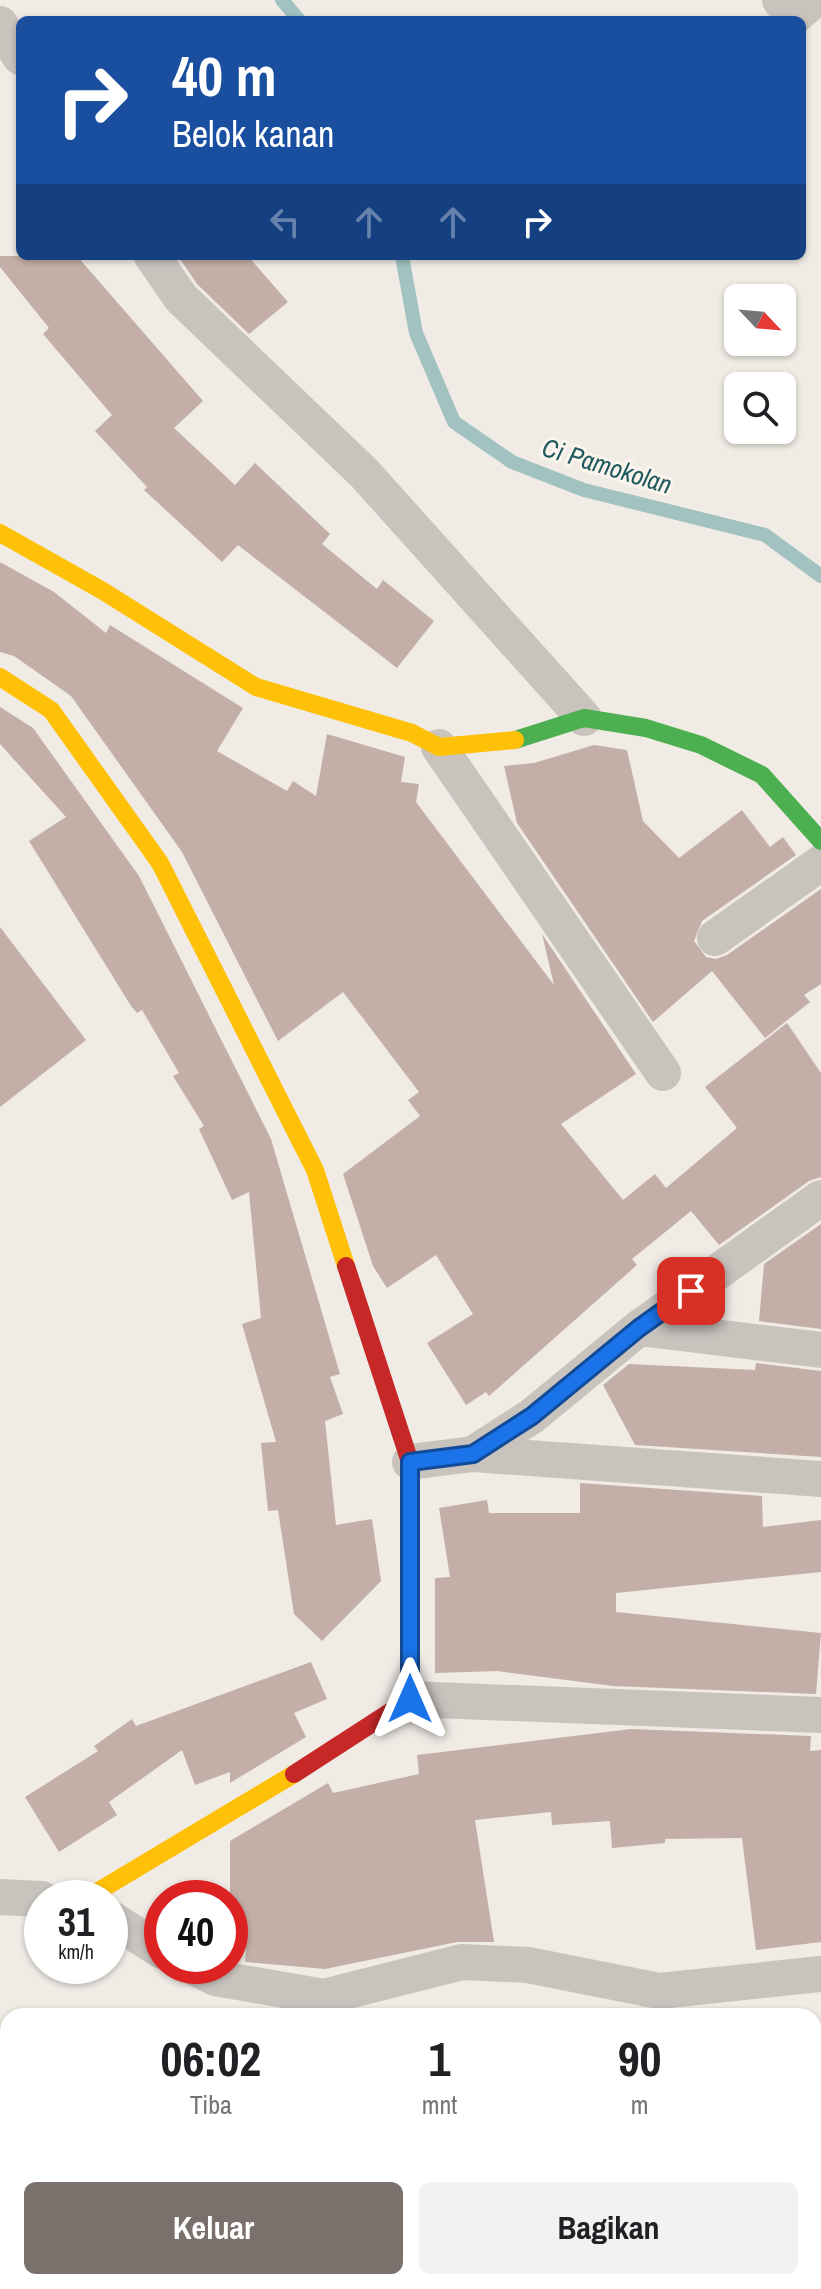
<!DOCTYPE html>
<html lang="id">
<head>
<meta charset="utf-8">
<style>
  body { margin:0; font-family:"Archivo Narrow",sans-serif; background:#f2f2f2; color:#202124; height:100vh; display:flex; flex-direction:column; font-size:30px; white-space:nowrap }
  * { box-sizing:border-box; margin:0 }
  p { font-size:26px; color:#757577 }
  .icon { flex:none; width:44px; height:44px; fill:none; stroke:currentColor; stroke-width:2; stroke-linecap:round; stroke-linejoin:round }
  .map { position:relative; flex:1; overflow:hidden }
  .panel { position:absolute; left:0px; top:2008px; width:822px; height:282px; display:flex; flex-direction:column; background:#fff; border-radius:24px 24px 0 0; box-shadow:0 2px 6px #0004 }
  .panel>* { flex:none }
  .top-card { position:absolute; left:16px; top:16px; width:790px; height:244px; border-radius:12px; box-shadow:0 2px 6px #0004; background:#1a4fa0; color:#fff; overflow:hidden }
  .needle { width:52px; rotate:116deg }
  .buttons { position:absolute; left:724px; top:284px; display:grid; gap:16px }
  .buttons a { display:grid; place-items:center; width:72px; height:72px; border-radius:12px; background:#fff; box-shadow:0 2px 6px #0004; font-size:40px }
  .speed { position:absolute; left:24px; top:1880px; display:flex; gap:16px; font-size:40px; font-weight:700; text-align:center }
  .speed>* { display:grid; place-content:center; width:104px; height:104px; border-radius:50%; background:#fff; box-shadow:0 2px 6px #0004; line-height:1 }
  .speed small { font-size:20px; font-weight:400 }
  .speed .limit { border:12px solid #d22; background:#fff; color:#111 }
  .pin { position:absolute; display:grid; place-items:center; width:68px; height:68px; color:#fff; margin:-34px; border-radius:16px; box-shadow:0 4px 12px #0006 }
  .me { position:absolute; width:88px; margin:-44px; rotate:0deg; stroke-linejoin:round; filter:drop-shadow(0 0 6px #0008) }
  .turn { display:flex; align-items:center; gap:28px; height:168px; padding:0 24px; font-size:36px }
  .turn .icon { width:104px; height:104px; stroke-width:2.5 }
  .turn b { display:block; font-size:56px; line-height:68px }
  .lanes { display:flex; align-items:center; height:76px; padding:0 24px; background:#0003; justify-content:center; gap:40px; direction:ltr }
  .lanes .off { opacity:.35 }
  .eta { display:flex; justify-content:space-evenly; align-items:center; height:136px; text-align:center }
  .eta b { font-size:48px; font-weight:700; line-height:56px }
  .button { display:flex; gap:16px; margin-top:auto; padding:16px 24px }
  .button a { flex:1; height:92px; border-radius:12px; background:#7a716c; color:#fff; font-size:32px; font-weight:700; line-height:92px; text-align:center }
  .button a+a { background:#f2f2f2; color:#202124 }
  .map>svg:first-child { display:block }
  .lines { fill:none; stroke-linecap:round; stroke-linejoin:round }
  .stream { stroke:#a1c2c1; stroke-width:14 }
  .building { fill:#c3afa7 }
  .street { stroke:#c9c3be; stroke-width:36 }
  .fast { stroke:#4caf50; stroke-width:18 }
  .slow { stroke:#ffc107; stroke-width:18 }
  .jam { stroke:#c62828; stroke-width:18 }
  .route-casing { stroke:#114b97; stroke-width:20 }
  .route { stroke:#1a73e8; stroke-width:14 }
  .labels { text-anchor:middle; stroke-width:6; stroke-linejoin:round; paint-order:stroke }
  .water-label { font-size:26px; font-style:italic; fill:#1f5a5e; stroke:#fbf5ee }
</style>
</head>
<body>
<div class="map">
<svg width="821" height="2289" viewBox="0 0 821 2289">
  <rect width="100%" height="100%" fill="#f0ebe5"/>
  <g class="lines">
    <path class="stream" d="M282 0 299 20
      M402 256 416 333 454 422 512 462 584 490 765 535 821 576"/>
  </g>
  <path class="building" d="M0 256H77L203 401 174 428 235 485 255 463 330 534 322 544 377 589 383 580 434 621 397 668 238 545 222 562 144 490 147 487 95 431 112 415 43 334 49 328 0 267Z
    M178 256H248L288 302 249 334 197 284Z
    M0 562 54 592 106 633 110 625 243 708 217 751 287 791 293 781 316 796 327 734 405 757 401 782 419 784 416 802 554 985 542 934 636 1074 561 1124 623 1200 655 1174 666 1188 737 1128 705 1087 787 1023 821 1073V1177L809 1181 719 1245 691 1211 632 1259 637 1265 489 1396 486 1392 466 1405 427 1343 473 1314 436 1255 387 1288 373 1266 343 1174 420 1116 408 1100 419 1092 343 992 278 1041 182 852 71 696 14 656 0 652Z
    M0 707 33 728 139 876 271 1139 340 1374 330 1377 343 1414 325 1421 336 1525 372 1519 381 1581 322 1641 294 1614 278 1510 268 1511 261 1443 276 1442 242 1324 261 1318 249 1192 232 1200 199 1129 204 1126 173 1076 179 1073 142 1010 137 1013 131 1006 29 841 66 817 0 744Z
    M594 745 627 750 643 821 679 858 742 810 770 847 783 837 796 855 702 921 694 941 706 957 716 959 727 955 821 889V984L804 995 810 1002 765 1038 712 971 653 1022 517 823 504 766 534 763Z
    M0 927 86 1040 0 1107Z
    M821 1224V1329L759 1321 764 1264Z
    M756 1363 821 1371V1457L635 1445 603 1385 629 1364 755 1370Z
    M580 1483 762 1496 763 1527 821 1520V1572L616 1593V1612L821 1633 816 1694 613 1686 497 1671 435 1673V1578L450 1577 439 1508 487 1500 489 1513H580Z
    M311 1662 327 1699 294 1713 306 1737 230 1783V1772L195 1785 182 1750 109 1802 117 1815 59 1852 25 1797 98 1751 94 1746 132 1719 136 1726Z
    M631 1729 811 1736 810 1751 821 1750V1942L756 1950 742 1838 665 1839V1843L612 1848 610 1821 552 1825 551 1812 475 1820 494 1942H457L325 1969 245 1962 246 1946 230 1950V1841L328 1783 333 1793 419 1774 417 1755Z"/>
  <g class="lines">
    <path class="street" d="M780 0 793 18 814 0
      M0 24 20 57
      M152 256 181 298 364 473 584 718
      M439 747 663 1073
      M715 938 821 863
      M639 1328 821 1350
      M473 1454 532 1416 639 1328 821 1198
      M410 1462 473 1454 821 1479
      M410 1699 821 1715
      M0 1897 42 1899
      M110 1918 162 1951
      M191 1966 215 1978 324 1997 462 1962 528 1965 659 1991 821 1974
      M814 2161 821 2168"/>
    <path class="fast" d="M515 740 584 718 646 728 701 745 762 775 821 841"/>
    <path class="slow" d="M0 533 103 591 256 687 412 733 439 747 515 740
      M0 677 51 710 160 863 315 1170 346 1266
      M87 1898 294 1774"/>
    <path class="jam" d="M294 1774 410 1699V1462L346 1266"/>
  </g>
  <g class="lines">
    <g class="route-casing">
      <path id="route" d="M410 1699V1462L473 1454 532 1416 639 1328 691 1291"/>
    </g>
    <use href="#route" class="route"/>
  </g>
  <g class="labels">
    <g class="water-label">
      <text transform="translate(607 466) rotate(17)" y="9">Ci Pamokolan</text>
    </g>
  </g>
</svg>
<div class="buttons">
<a><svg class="needle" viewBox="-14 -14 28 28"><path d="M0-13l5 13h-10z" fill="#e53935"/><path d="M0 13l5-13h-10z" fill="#757577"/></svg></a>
<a><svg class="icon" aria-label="search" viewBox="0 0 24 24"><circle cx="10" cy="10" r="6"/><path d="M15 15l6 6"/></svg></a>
</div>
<div class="speed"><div>31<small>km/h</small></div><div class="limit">40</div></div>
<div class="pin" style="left:691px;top:1291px;background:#d93025"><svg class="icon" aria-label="arrive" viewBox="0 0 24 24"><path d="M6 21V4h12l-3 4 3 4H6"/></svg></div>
<svg class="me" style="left:410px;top:1699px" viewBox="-20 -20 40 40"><path d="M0-17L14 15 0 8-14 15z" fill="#1a73e8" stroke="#fff" stroke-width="4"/></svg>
<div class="top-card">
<div class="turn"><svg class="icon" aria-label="right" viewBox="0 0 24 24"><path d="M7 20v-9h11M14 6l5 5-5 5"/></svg><div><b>40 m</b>Belok kanan</div></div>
<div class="lanes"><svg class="icon off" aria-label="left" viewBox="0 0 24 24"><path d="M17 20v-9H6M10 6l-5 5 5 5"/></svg><svg class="icon off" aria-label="ahead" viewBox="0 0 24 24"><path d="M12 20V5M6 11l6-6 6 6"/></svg><svg class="icon off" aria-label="ahead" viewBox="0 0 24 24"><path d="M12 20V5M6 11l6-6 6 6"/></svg><svg class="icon" aria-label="right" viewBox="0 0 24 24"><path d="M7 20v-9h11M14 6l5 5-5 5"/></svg></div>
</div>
<section class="panel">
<div class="eta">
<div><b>06:02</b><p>Tiba</p></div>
<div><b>1</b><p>mnt</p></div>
<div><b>90</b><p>m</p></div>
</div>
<div class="button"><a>Keluar</a><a>Bagikan</a></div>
</section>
</div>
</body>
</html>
